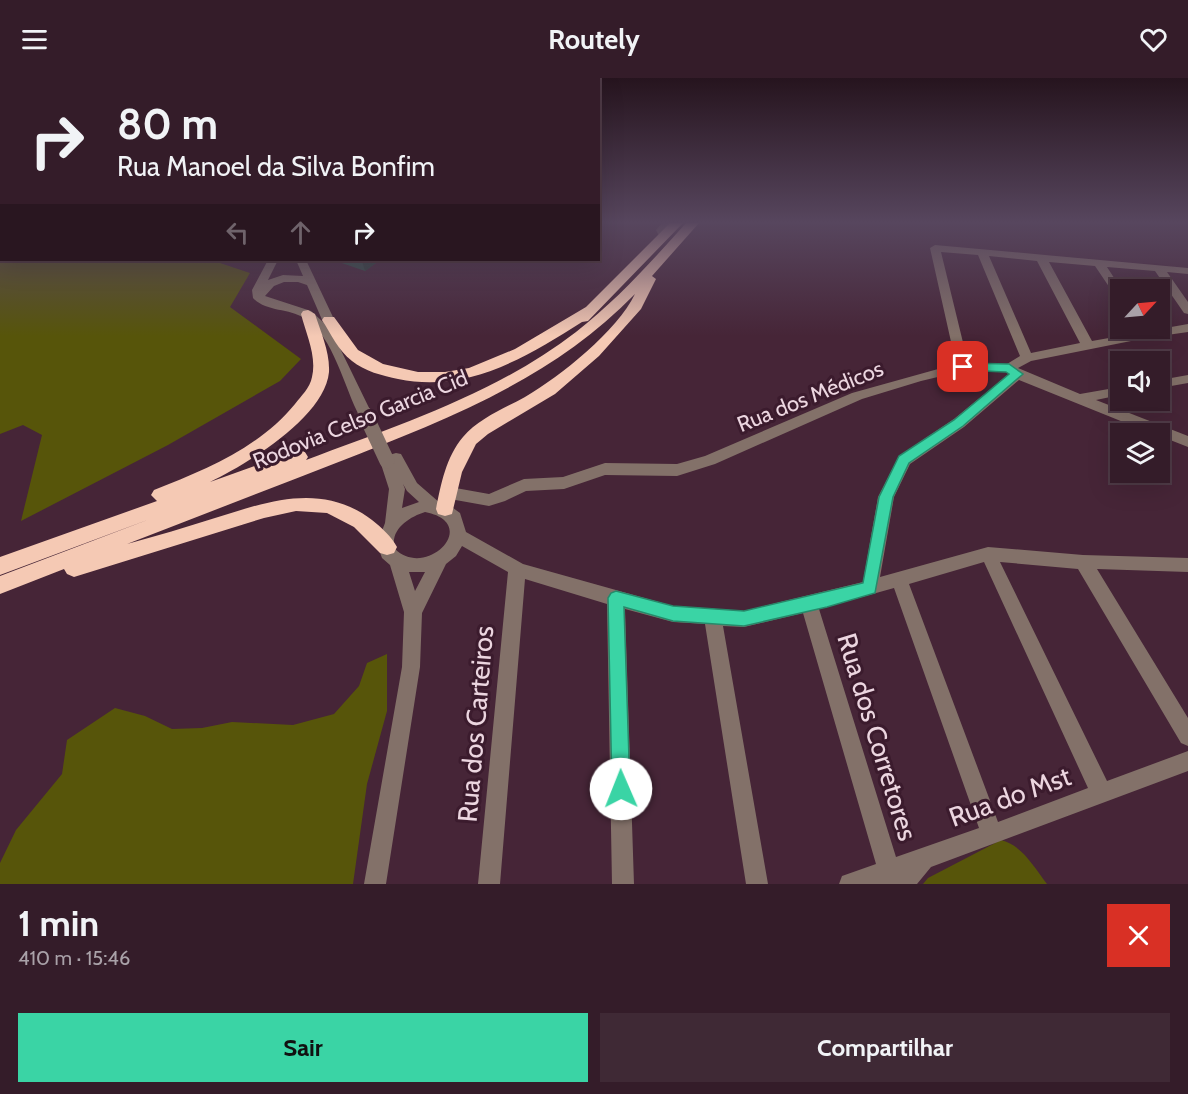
<!DOCTYPE html>
<html lang="pt">
<head>
<meta charset="utf-8">
<style>
  body { margin:0; font-family:Cabin,sans-serif; background:#3f2935; color:#f1f3f6; height:100vh; display:flex; flex-direction:column; font-size:22px; white-space:nowrap }
  * { box-sizing:border-box; margin:0 }
  p { font-size:20px; color:#a9a1a8 }
  .icon { flex:none; width:33px; height:33px; fill:none; stroke:currentColor; stroke-width:2; stroke-linecap:round; stroke-linejoin:round }
  .map { position:relative; height:806px; overflow:hidden }
  .sheet { display:flex; flex-direction:column; background:#341c29; flex:1 }
  .sheet>* { flex:none }
  .hud { position:absolute; left:0px; top:0px; width:600px; height:183px; box-shadow:0 6px 24px #0002,0 0 0 2px #4e3a46; background:#341c29; color:#f1f3f6; overflow:hidden }
  .needle { width:39px; rotate:64deg }
  .controls { position:absolute; left:1110px; top:201px; display:grid; gap:12px }
  .controls a { display:grid; place-items:center; width:60px; height:60px; border-radius:0px; background:#341c29; box-shadow:0 6px 24px #0002,0 0 0 2px #4e3a46; font-size:30px }
  .pin { position:absolute; display:grid; place-items:center; width:51px; height:51px; color:#fff; margin:-26px; border-radius:12px; box-shadow:0 3px 9px #0006 }
  .me { position:absolute; width:66px; margin:-33px; rotate:359deg; stroke-linejoin:round; filter:drop-shadow(0 0 4px #0008) }
  .turn { display:flex; align-items:center; gap:21px; height:126px; padding:0 18px; font-size:27px }
  .turn .icon { width:78px; height:78px; stroke-width:2.5 }
  .turn b { display:block; font-size:42px; line-height:51px }
  .lanes { display:flex; align-items:center; height:57px; padding:0 18px; background:#0003; justify-content:center; gap:30px; direction:ltr }
  .lanes .off { opacity:.35 }
  .round { display:grid; place-items:center; flex:none; width:63px; height:63px; border-radius:0px; background:#3f2935 }
  .summary { display:flex; align-items:center; justify-content:space-between; height:102px; padding:0 18px }
  h1 { font-size:36px; font-weight:700; line-height:45px }
  .cta { display:flex; gap:12px; margin-top:auto; padding:12px 18px }
  .cta a { flex:1; height:69px; border-radius:0px; background:#3ad4a5; color:#111; font-size:24px; font-weight:700; line-height:69px; text-align:center }
  .cta a+a { background:#3f2935; color:#f1f3f6 }
  header { display:flex; justify-content:space-between; align-items:center; height:78px; padding:0 18px; background:#341c29; font-size:27px; font-weight:700 }
  .map>svg:first-child { display:block }
  .green { fill:#57550a }
  .lines { fill:none; stroke-linecap:round; stroke-linejoin:round }
  .minor { fill:#837169; fill-rule:evenodd }
  .highway { fill:#f5c9b4; fill-rule:evenodd }
  .minor-bridge { stroke:#837169; stroke-width:15 }
  .wall { fill:#2e5547 }
  .shaded-wall { fill:#264539 }
  .route { fill:#3ad4a5; stroke:#268a6b; stroke-width:1.5 }
  .labels { text-anchor:middle; stroke-width:6; stroke-linejoin:round; paint-order:stroke }
  .street-label { font-size:22px; fill:#ecd6e0; stroke:#3b1b2d }
  .near-street-label { font-size:27px; fill:#ecd6e0; stroke:#3b1b2d }
</style>
</head>
<body>
<header><svg class="icon" aria-label="menu" viewBox="0 0 24 24"><path d="M4 6h16M4 12h16M4 18h16"/></svg>Routely<svg class="icon" aria-label="heart" viewBox="0 0 24 24"><path d="M12 20l-8-8c-3-5 5-10 8-4 3-6 11-1 8 4z"/></svg></header>
<div class="map">
<svg width="1188" height="806" viewBox="0 0 1188 806">
  <rect width="100%" height="100%" fill="#462537"/>
  <path class="green" d="M0 145 2 182H211L250 195 230 229 301 281 280 303 168 367 21 443 42 357 23 347 0 356Z
    M387 576V633L367 706 353 806H0V785L16 752 62 696 67 662 115 630 145 638 172 651 202 650 232 644 293 647 334 636 359 608 367 585Z
    M1001 762C1022 767 1034 789 1047 806H923L928 800Z"/>
  <g class="lines">
    <path class="minor" d="M662 145H673L666 152 669 158 664 161 660 160 656 152Z
      M935 167 1188 190V196L1167 194 1188 224V236L1184 235 1155 193 1107 189 1122 212 1120 220 1116 219 1095 188 1049 184 1092 263 1188 246V254L1146 260 1031 283 1018 290 1080 316 1120 309V317L1096 322 1188 358V369L1160 358V356H1153L1019 302 964 349 910 386 894 419 880 499 988 469 1083 477 1188 480V494L1097 491 1188 640V668L1181 665 1078 491 1000 484 1107 703 1188 673V693L931 789 917 806H839L842 798 876 786 803 535 744 549 723 548 768 806H746L705 546 673 544 625 531 634 806H612L607 526 525 501 500 806H478L508 494 462 468 456 478 446 486 422 535 420 589 386 806H364L402 589 404 534 390 487 382 480 377 466 385 445 389 411 380 383 382 379 396 375 401 376 417 405 440 425 449 427 460 435 466 454 523 486 673 528 744 533 863 504 878 419 899 378 954 341 1009 296 1007 294 963 293 921 303 862 321 715 386 677 398 605 397 564 411 526 413 505 423 489 428 450 421 445 419 442 415 445 411 450 409 489 416 524 401 563 399 605 385 677 386 705 378 852 315 956 286 930 170ZM941 174 978 177 1020 278 1007 286 968 285ZM989 178 1037 183 1080 265 1031 275ZM403 406 407 413 419 424 402 430 405 411ZM425 434C482 445 427 502 395 471 389 452 409 439 425 434ZM984 484 1088 710 998 744 909 506ZM409 494H425L415 513ZM894 510 979 750 896 779 819 531Z
      M268 182H278L268 202 283 197 303 198 296 182H306L341 256 335 260 372 336 370 339H360C344 310 334 258 304 240 289 230 266 234 253 220L252 212ZM284 204H298L307 207 323 244 311 233 265 218 274 208Z
      M1188 297V305L1160 310V302Z"/>
    <path class="highway" d="M670 145H683L588 243 582 244C525 280 468 315 398 301 383 298 364 293 352 283 338 272 331 256 322 242L324 239H334L358 272 383 286 418 294H445L469 290 515 271 586 229Z
      M686 145H699L652 198 656 201 641 231 599 278 555 316 488 356 476 366 462 394 452 436 445 438 438 436 436 431C441 406 446 379 463 359 478 341 505 330 525 319 561 298 617 253 635 216 551 302 446 342 336 385 266 412 197 439 127 466 157 458 186 449 215 440 269 423 322 404 372 442 382 450 391 458 397 469L394 475 387 477 380 475 354 449 327 435 296 433 264 440 74 499 67 496 64 491 0 516V498L150 441 0 497V479L157 423 151 417 154 412C205 392 259 370 295 326 301 318 310 310 312 299 317 278 306 256 301 236L303 233 308 232 315 236C321 255 330 274 329 294 325 339 247 386 210 404L299 372 305 374 308 379 306 382C399 347 497 315 576 254 617 222 652 183 686 145Z"/>
    <path class="minor-bridge" d="M365 336 387 383"/>
  </g>
  <path class="wall" d="M333 182H380L365 193Z"/>
  <path class="shaded-wall" d="M364 182H380L365 193 362 183Z"/>
  <linearGradient id="sky" x2="0" y2="1"><stop stop-color="#26141e"/><stop offset="0.56" stop-color="#57465e"/><stop offset="1" stop-color="#57465e" stop-opacity="0"/></linearGradient>
  <rect width="1188" height="258" fill="url(#sky)"/>
  <path class="route" d="M963 285 1009 286 1023 296 963 348 909 385 893 419 875 515 827 529 744 548 673 543 624 529 630 711 628 717 621 720 614 717 612 711 608 520 611 515 616 513 673 528 744 533 863 505 879 419 899 378 954 342 1009 296 1006 294 959 292 958 289Z"/>
  <g class="labels">
    <g class="street-label">
      <text transform="translate(810 318) rotate(-22)" y="8">Rua dos Médicos</text>
      <text transform="translate(360 341) rotate(-22)" y="8">Rodovia Celso Garcia Cid</text>
    </g>
    <g class="near-street-label">
      <text transform="translate(476 646) rotate(-85)" y="9">Rua dos Carteiros</text>
      <text transform="translate(877 659) rotate(73)" y="9">Rua dos Corretores</text>
      <text transform="translate(1010 719) rotate(-20)" y="9">Rua do Mst</text>
    </g>
  </g>
</svg>
<div class="controls">
<a><svg class="needle" viewBox="-14 -14 28 28"><path d="M0-13l5 13h-10z" fill="#e53935"/><path d="M0 13l5-13h-10z" fill="#a9a1a8"/></svg></a>
<a><svg class="icon" aria-label="sound" viewBox="0 0 24 24"><path d="M4 9h4l5-4v14l-5-4H4zM17 9q2 3 0 6"/></svg></a>
<a><svg class="icon" aria-label="layers" viewBox="0 0 24 24"><path d="M12 4l9 5-9 5-9-5zM3 14l9 5 9-5"/></svg></a>
</div>
<div class="pin" style="left:963px;top:289px;background:#d93025"><svg class="icon" aria-label="arrive" viewBox="0 0 24 24"><path d="M6 21V4h12l-3 4 3 4H6"/></svg></div>
<svg class="me" style="left:621px;top:711px" viewBox="-20 -20 40 40"><circle r="19" fill="#fff"/><path d="M0-13L10 11 0 6-10 11z" fill="#3ad4a5"/></svg>
<div class="hud">
<div class="turn"><svg class="icon" aria-label="right" viewBox="0 0 24 24"><path d="M7 20v-9h11M14 6l5 5-5 5"/></svg><div><b>80 m</b>Rua Manoel da Silva Bonfim</div></div>
<div class="lanes"><svg class="icon off" aria-label="left" viewBox="0 0 24 24"><path d="M17 20v-9H6M10 6l-5 5 5 5"/></svg><svg class="icon off" aria-label="ahead" viewBox="0 0 24 24"><path d="M12 20V5M6 11l6-6 6 6"/></svg><svg class="icon" aria-label="right" viewBox="0 0 24 24"><path d="M7 20v-9h11M14 6l5 5-5 5"/></svg></div>
</div>
</div>
<section class="sheet">
<div class="summary"><div><h1>1 min</h1><p>410 m · 15:46</p></div><a class="round" style="background:#d93025;color:#fff"><svg class="icon" aria-label="close" viewBox="0 0 24 24"><path d="M6 6l12 12M18 6L6 18"/></svg></a></div>
<div class="cta"><a>Sair</a><a>Compartilhar</a></div>
</section>
</body>
</html>
